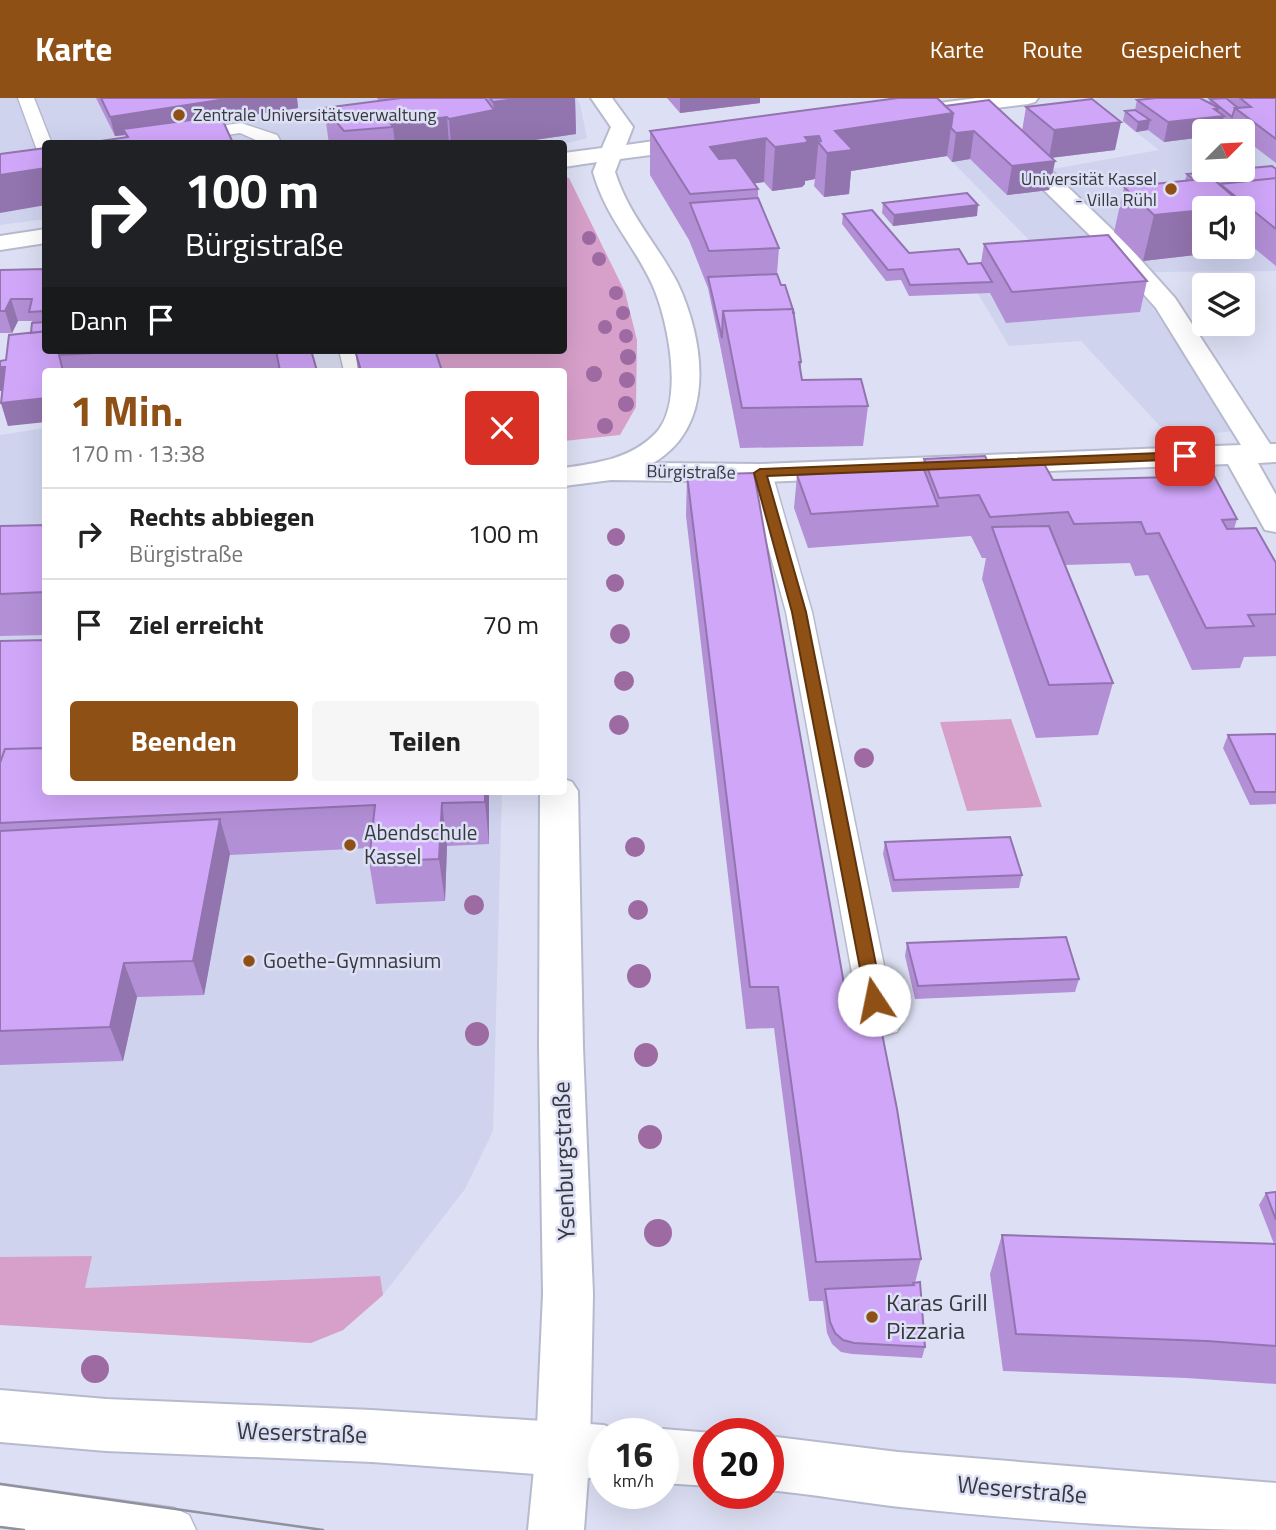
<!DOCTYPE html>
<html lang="de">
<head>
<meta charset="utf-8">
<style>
  body { margin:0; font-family:"Titillium Web",sans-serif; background:#f6f6f6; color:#222; height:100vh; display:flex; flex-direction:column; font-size:26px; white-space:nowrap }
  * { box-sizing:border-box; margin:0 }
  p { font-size:23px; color:#767676 }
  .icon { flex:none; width:38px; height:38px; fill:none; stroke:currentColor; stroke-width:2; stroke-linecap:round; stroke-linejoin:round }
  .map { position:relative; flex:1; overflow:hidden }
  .panel { position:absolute; left:42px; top:270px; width:525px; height:427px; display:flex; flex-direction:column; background:#fff; border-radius:7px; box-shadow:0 7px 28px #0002 }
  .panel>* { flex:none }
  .top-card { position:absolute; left:42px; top:42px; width:525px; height:214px; border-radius:7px; box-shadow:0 7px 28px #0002; background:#202124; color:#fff; overflow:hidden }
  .needle { width:46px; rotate:66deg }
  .controls { position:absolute; left:1192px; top:21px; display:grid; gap:14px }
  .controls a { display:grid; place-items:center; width:63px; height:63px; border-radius:7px; background:#fff; box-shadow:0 7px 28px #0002; font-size:35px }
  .speed { position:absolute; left:588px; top:1320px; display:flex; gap:14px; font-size:35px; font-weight:700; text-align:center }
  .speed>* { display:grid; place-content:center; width:91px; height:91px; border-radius:50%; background:#fff; box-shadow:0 7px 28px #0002; line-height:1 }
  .speed small { font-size:18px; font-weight:400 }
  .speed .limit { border:10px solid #d22; background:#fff; color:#111 }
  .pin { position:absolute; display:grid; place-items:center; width:60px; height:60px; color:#fff; margin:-30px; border-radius:14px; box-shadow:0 4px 10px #0006 }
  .me { position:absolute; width:77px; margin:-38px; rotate:349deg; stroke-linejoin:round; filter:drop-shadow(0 0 5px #0008) }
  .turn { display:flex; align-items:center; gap:24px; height:147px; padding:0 28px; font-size:32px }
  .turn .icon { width:91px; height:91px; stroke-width:2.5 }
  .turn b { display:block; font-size:49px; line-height:60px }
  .then { display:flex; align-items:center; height:66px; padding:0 28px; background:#0003; gap:14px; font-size:26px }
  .round { display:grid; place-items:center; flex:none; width:74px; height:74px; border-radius:7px; background:#f6f6f6 }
  .overview { display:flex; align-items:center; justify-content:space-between; height:119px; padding:0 28px }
  h1 { font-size:42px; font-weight:700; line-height:52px; color:#8f5016 }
  .button { display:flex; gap:14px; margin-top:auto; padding:14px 28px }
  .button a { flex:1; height:80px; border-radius:7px; background:#8f5016; color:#fff; font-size:28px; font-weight:700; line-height:80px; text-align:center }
  .button a+a { background:#f6f6f6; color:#222 }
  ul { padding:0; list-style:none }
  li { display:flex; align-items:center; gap:21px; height:91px; padding:0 28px; border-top:2px solid #e0e0e0 }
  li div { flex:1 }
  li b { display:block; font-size:26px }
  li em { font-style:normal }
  header { display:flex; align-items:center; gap:42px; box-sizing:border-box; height:98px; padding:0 35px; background:#8f5016; color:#fff }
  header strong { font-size:33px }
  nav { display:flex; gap:38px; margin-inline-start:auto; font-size:24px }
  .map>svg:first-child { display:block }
  .built { fill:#cfd3ee; fill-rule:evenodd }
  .green { fill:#d7a0cb }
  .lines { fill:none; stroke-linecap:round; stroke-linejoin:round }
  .lane-casing { stroke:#b7bacd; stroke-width:3 }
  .street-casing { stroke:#b7bacd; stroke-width:4 }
  .secondary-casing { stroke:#b7bacd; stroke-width:4 }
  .primary-casing { stroke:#b7bacd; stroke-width:4 }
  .lane { fill:#fff; fill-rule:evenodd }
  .street { fill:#fff; fill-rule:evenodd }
  .secondary { fill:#fff; fill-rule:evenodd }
  .primary { fill:#fff; fill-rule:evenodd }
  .tram { stroke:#8f919f; stroke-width:2.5 }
  .tree { fill:#9d6aa1 }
  .wall { fill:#b38fd6 }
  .shaded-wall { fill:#9274ae }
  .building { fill:#d0a6f9; stroke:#9274ae; stroke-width:2 }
  .route { fill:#8f5016; stroke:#5d340e; stroke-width:2 }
  .poi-dot { fill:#8f5016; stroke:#dde0f4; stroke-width:2.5 }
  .labels { text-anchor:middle; stroke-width:5; stroke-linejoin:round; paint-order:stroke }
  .far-poi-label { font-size:18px; fill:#373940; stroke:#dde0f4; text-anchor:start }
  .far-street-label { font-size:18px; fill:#373940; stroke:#dde0f4 }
  .poi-label { font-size:21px; fill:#373940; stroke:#dde0f4; text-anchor:start }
  .near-street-label { font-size:24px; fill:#373940; stroke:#dde0f4 }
  .near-poi-label { font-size:24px; fill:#373940; stroke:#dde0f4; text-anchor:start }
</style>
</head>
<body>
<header>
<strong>Karte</strong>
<nav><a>Karte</a><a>Route</a><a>Gespeichert</a></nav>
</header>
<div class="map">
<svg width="1276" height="1432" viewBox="0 0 1276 1432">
  <rect width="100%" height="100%" fill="#dde0f4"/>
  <path class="built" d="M0 0H576L580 6 587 40 564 46H46L45 121 0 127Z
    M1105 0H1276V173L1150 174 1047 72 1159 52 1094 1ZM1204 33H1242V72H1204ZM1204 110H1242V149H1204Z
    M972 21 1104 148 1155 213 1236 333 1170 339 1081 243 1009 248 964 172 1041 160 1031 144 918 29Z
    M45 330 46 693H502L493 1033 465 1091 383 1197 343 1232 311 1245 0 1227V337Z"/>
  <path class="green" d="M564 79 569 80 625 194 637 242 636 309 620 337 564 343V273H435L427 252H564Z
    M1011 621 1042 709 967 713 940 624Z
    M92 1158 85 1190 380 1178 383 1197 343 1232 311 1245 0 1227V1159Z"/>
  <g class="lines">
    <g class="lane-casing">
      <path id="lane" d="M18 0H34L52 46H46V57L37 52Z
        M241 25 277 37 282 46H265L240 35 168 46H121L129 41Z
        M339 252H359L366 273H344Z
        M760 368 768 370 772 375 812 514 891 902 902 924 897 934 885 937 873 934 857 902 786 514 748 375 752 370Z
        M0 1386 174 1410 189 1417 196 1432H25L0 1428Z"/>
    </g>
    <g class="street-casing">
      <path id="street" d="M591 0H612L633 29 626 47 704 36 712 38 715 43 712 48 704 50 620 61 615 74C630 120 657 145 678 186 705 244 716 329 653 365L760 366 1241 347 1156 210 1104 151 1006 55 1003 50 1006 45H1022L1122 141 1175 200 1270 346H1276V364L1258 365 1276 397V434L1265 432 1228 366 760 384 611 382 564 388V370C597 365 631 361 656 335 685 304 668 221 652 186 633 145 606 120 593 74L597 64 564 69V55L602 50 611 29Z
        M977 0H1038L1035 4 1028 6 940 17 932 16 929 11 932 6Z
        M46 131V145L0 152V138Z
        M564 681 572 684 578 693 583 949 593 1196 590 1351 582 1370 563 1378 544 1370 536 1351 543 1196 539 949 540 693H564Z"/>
    </g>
    <g class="secondary-casing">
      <path id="secondary" d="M563 1324 582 1332 590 1351 584 1432H528L536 1351 544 1332Z"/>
    </g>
    <g class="primary-casing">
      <path id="primary" d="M0 1292 106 1301 372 1312 604 1327 623 1335H604V1381L372 1364 106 1353 0 1344Z
        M663 1331 712 1335H709V1388L663 1385V1335H653Z
        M768 1338 898 1354 1276 1385V1432C1150 1432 1025 1422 900 1409 856 1404 812 1396 768 1392Z"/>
    </g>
    <use href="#lane" class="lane"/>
    <use href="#street" class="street"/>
    <use href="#secondary" class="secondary"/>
    <use href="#primary" class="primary"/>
    <path class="tram" d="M0 1386 323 1432
      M0 1429 24 1432"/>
  </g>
  <g class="tree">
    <circle cx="589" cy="140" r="7"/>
    <circle cx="599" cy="161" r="7"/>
    <circle cx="616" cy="195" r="7"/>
    <circle cx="623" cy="215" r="7"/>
    <circle cx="605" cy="229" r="7"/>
    <circle cx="626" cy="238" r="7"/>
    <circle cx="628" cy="259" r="8"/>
    <circle cx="594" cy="276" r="8"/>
    <circle cx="627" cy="282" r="8"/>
    <circle cx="626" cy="306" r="8"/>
    <circle cx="605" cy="328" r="8"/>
    <circle cx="616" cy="439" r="9"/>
    <circle cx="615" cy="485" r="9"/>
    <circle cx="620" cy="536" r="10"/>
    <circle cx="624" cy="583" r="10"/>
    <circle cx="619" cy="627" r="10"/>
    <circle cx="864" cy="660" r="10"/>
    <circle cx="635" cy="749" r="10"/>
    <circle cx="474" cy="807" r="10"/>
    <circle cx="638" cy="812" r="10"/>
    <circle cx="639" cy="878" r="12"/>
    <circle cx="477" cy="936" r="12"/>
    <circle cx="646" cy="957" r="12"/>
    <circle cx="650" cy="1039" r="12"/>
    <circle cx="658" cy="1135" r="14"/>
    <circle cx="95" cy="1271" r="14"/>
  </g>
  <path class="wall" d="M96 0H297L298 10 222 22 233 45 125 39V37L115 38Z
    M377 0H575L576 36 506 46H329L324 10 379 3Z
    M667 0H760V5L680 15Z
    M1224 0H1276V65L1242 39V33H1235L1223 24 1204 33V39L1164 44 1148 32 1136 34 1123 23 1125 13 1135 12 1137 2 1209 5 1210 1Z
    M945 8 1022 33 1026 9 1115 52 1051 60 1055 63 1049 92 1007 97 970 61 952 64 947 58 851 73 849 96 824 99 814 88 815 81 805 83V86L802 89 772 93 764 84 754 85 758 91V100L779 150 777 176 781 187 794 215V220L801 264V274L802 282 868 308 863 348 740 350 721 252 708 190 689 142 650 77V33Z
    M1276 71V168L1242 140V110H1204V149H1232L1230 153 1143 163 1114 134 1124 89 1185 83 1187 76Z
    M883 105 977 118 893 128 882 115Z
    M843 116 909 155 968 166 981 165 984 146 1147 183 1140 214 1006 225 990 195 909 198 901 182 886 183 842 126Z
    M46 171V252H311L317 273H46L8 328 1 305 3 292 0 293 6 262 31 235 32 225V223H18L12 235H0V172Z
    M355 252 442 273H358Z
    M924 361 989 366 1053 382 1237 421 1234 431 1276 465V558L1244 559 1240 570 1192 572 1148 477 1135 478 1130 465 1065 467 1113 585 1098 637 1036 640 982 481 986 460H982L971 438 808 450 794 410 797 377 923 369Z
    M687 377 844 886 921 1161 915 1185 925 1249 922 1260 852 1256 841 1254 832 1246 827 1235 823 1203H809L774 930 746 931 686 418Z
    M46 427V537L0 538V428Z
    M0 543 46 693H489V746L447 748 445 803 376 806 369 764 370 750 229 757 204 897 137 899 123 963 0 967Z
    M1276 636V706L1250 707 1223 650 1228 637Z
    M885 744 1022 777 1019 790 892 794 883 756Z
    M907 845 1079 881 1075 894 915 901 905 858Z
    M1276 1094V1286L1186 1280 1003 1273 990 1176 1002 1137 1274 1146 1259 1107 1266 1095Z"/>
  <path class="shaded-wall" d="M232 0H297L298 10 200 25 197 16 199 25 123 31 125 37 115 38 110 19Z
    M524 0H575L576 36 506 46H451L449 21 494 12 493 4Z
    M680 0H760V5L680 15Z
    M1219 10 1216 19 1224 18 1220 33H1204V39L1164 44 1168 24Z
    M953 15 947 58 851 73 849 96 824 99 827 55 835 33Z
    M447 19 449 46H395L393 29 391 26Z
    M1150 22 1148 32 1136 34 1138 24Z
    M1121 24 1115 52 1049 60 1054 32Z
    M974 33 970 61 952 64 956 35Z
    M819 38 815 81 805 83V86L802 89 772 93 775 49 805 39Z
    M766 40 764 84 709 93 710 49Z
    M1055 63 1049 92 1007 97 1012 68Z
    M46 70V107L0 115V77Z
    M978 107 977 118 893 128 894 117Z
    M1243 107 1242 110H1216Z
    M1204 112V149H1232L1230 153 1143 163 1154 117Z
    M11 201 18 223 12 235 5 213Z
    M0 269H5L12 291 0 293Z
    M46 300V324L8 328 1 305Z
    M485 693H489V746L485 704Z
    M442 705 447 748 445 803 439 761Z
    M220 721 230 756 204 897 193 863Z
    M124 865 137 899 123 963 110 929Z"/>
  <path class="building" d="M101 0H232L110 19Z
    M401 0H485L494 12 449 21 447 19 391 26 393 29 344 33 324 10Z
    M490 0H524L493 4Z
    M898 0H937L953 15 835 33 853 52 827 55 818 44 821 43 819 38 805 39 808 43 805 45 775 49 766 40 710 49 719 61 736 60 758 91 690 96 650 33Z
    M1156 0H1200L1219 10 1214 11 1224 18 1168 24 1137 2Z
    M1226 0 1238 10H1235L1232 19 1210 1Z
    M1240 0H1276V41L1235 10 1251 9Z
    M1092 1 1121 24 1054 32 1026 9Z
    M989 2 1055 63 1012 68 974 33 956 35 951 30 953 15 945 8Z
    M218 12 233 45 80 46 128 39 123 31 199 21 197 16Z
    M1135 12 1150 22 1138 24 1125 13Z
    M46 50V70L0 77V56Z
    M1272 68 1276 71V80L1219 86 1212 80 1194 82 1187 76Z
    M1212 80 1243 107 1216 110H1204V112L1154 117 1124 89Z
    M1276 80V131L1220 86Z
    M967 95 978 107 894 117 883 105Z
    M758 100 779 150 709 153 690 105Z
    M872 112 909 155 959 151 968 166 981 165 992 184 910 187 903 171 888 172 843 116Z
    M1108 137 1147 183 1012 194 984 146Z
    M46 171V213L29 214 32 201H11L5 213H0V172Z
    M777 176 781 187H785L794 215H793V211L723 213 722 240 708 179Z
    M793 211 801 264H799L802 282 861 281 868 308 742 310 723 213Z
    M46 224V233L31 235 32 225Z
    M46 233V252H59V257L63 273H46V300L1 305 5 269H0V263L6 262 9 237Z
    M59 252H153L59 257Z
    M276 252H311L317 273H280Z
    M355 252H435L442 273H361Z
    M985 358 989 366 1042 362 1053 382 1214 378 1237 421 1222 422 1227 431 1256 430 1276 465V516L1248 517 1254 528 1206 530 1159 435 1146 436 1141 424 1074 426 1068 414 990 419 979 397 939 400 924 361Z
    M923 369 938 408 811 416 797 377Z
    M754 375 844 886 872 885 897 1011 921 1161 816 1164 778 889H750L687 377Z
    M46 427V494L0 496V428Z
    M1049 428 1113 585 1049 587 992 429Z
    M46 542V650L5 651 0 665V543Z
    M1276 636V694H1255L1228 637Z
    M46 650V693H485V704L442 705 439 761 369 764 375 707 0 725V665L5 651Z
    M220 721 193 863 124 865 110 929 0 933V733Z
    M1010 739 1022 777 894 782 885 744Z
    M1066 839 1079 881 918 888 907 845Z
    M1276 1094V1122L1266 1095Z
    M1002 1137 1276 1146V1248L1207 1243 1016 1236Z
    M920 1184 925 1249 854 1245 843 1242 835 1235 830 1224 825 1191 914 1187 913 1185Z"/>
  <path class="route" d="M1185 354 1189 355V361L767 378 806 514 883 902 880 907H867L792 514 754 375 760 371Z"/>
  <g class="poi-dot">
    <circle cx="179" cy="17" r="7"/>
    <circle cx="1171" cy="91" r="7"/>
    <circle cx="350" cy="747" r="7"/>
    <circle cx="249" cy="863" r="7"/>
    <circle cx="872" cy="1219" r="7"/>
  </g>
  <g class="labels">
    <g class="far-poi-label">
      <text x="193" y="23">Zentrale Universitätsverwaltung</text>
      <text x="1157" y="87" text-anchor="end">Universität Kassel<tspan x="1157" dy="21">- Villa Rühl</tspan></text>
    </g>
    <g class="far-street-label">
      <text transform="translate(691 374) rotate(1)" y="6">Bürgistraße</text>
    </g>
    <g class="poi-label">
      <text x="364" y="742">Abendschule<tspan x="364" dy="24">Kassel</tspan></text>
      <text x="263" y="870">Goethe-Gymnasium</text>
    </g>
    <g class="near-street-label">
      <text transform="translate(564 1063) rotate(-92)" y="8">Ysenburgstraße</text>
      <text transform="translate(302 1335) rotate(2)" y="8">Weserstraße</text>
      <text transform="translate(1022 1392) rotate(5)" y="8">Weserstraße</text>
    </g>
    <g class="near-poi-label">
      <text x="886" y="1213">Karas Grill<tspan x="886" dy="28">Pizzaria</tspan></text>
    </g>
  </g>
</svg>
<div class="controls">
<a><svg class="needle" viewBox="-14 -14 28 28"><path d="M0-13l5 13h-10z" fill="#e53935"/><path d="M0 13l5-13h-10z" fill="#767676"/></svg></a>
<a><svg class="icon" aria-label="sound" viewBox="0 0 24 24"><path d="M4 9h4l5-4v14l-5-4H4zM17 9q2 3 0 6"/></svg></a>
<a><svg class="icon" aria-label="layers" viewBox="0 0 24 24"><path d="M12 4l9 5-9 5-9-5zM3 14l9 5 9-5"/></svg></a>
</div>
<div class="speed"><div>16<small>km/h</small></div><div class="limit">20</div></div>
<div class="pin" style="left:1185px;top:358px;background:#d93025"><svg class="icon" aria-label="arrive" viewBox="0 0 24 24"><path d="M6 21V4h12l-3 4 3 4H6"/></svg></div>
<svg class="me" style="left:874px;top:902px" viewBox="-20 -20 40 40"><circle r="19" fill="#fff"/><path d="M0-13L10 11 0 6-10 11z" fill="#8f5016"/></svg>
<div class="top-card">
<div class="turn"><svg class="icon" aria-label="right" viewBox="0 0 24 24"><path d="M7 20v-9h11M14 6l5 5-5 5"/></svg><div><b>100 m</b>Bürgistraße</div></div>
<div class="then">Dann<svg class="icon" aria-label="arrive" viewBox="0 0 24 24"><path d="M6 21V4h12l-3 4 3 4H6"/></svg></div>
</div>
<section class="panel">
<div class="overview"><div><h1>1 Min.</h1><p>170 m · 13:38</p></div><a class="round" style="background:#d93025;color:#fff"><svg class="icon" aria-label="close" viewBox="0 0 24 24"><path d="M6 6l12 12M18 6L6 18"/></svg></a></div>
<ul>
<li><svg class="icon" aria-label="right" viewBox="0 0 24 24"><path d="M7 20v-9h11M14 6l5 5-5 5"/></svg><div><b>Rechts abbiegen</b><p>Bürgistraße</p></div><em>100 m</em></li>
<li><svg class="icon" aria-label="arrive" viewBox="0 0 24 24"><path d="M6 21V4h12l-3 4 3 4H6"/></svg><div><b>Ziel erreicht</b></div><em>70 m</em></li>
</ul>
<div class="button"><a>Beenden</a><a>Teilen</a></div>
</section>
</div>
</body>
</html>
